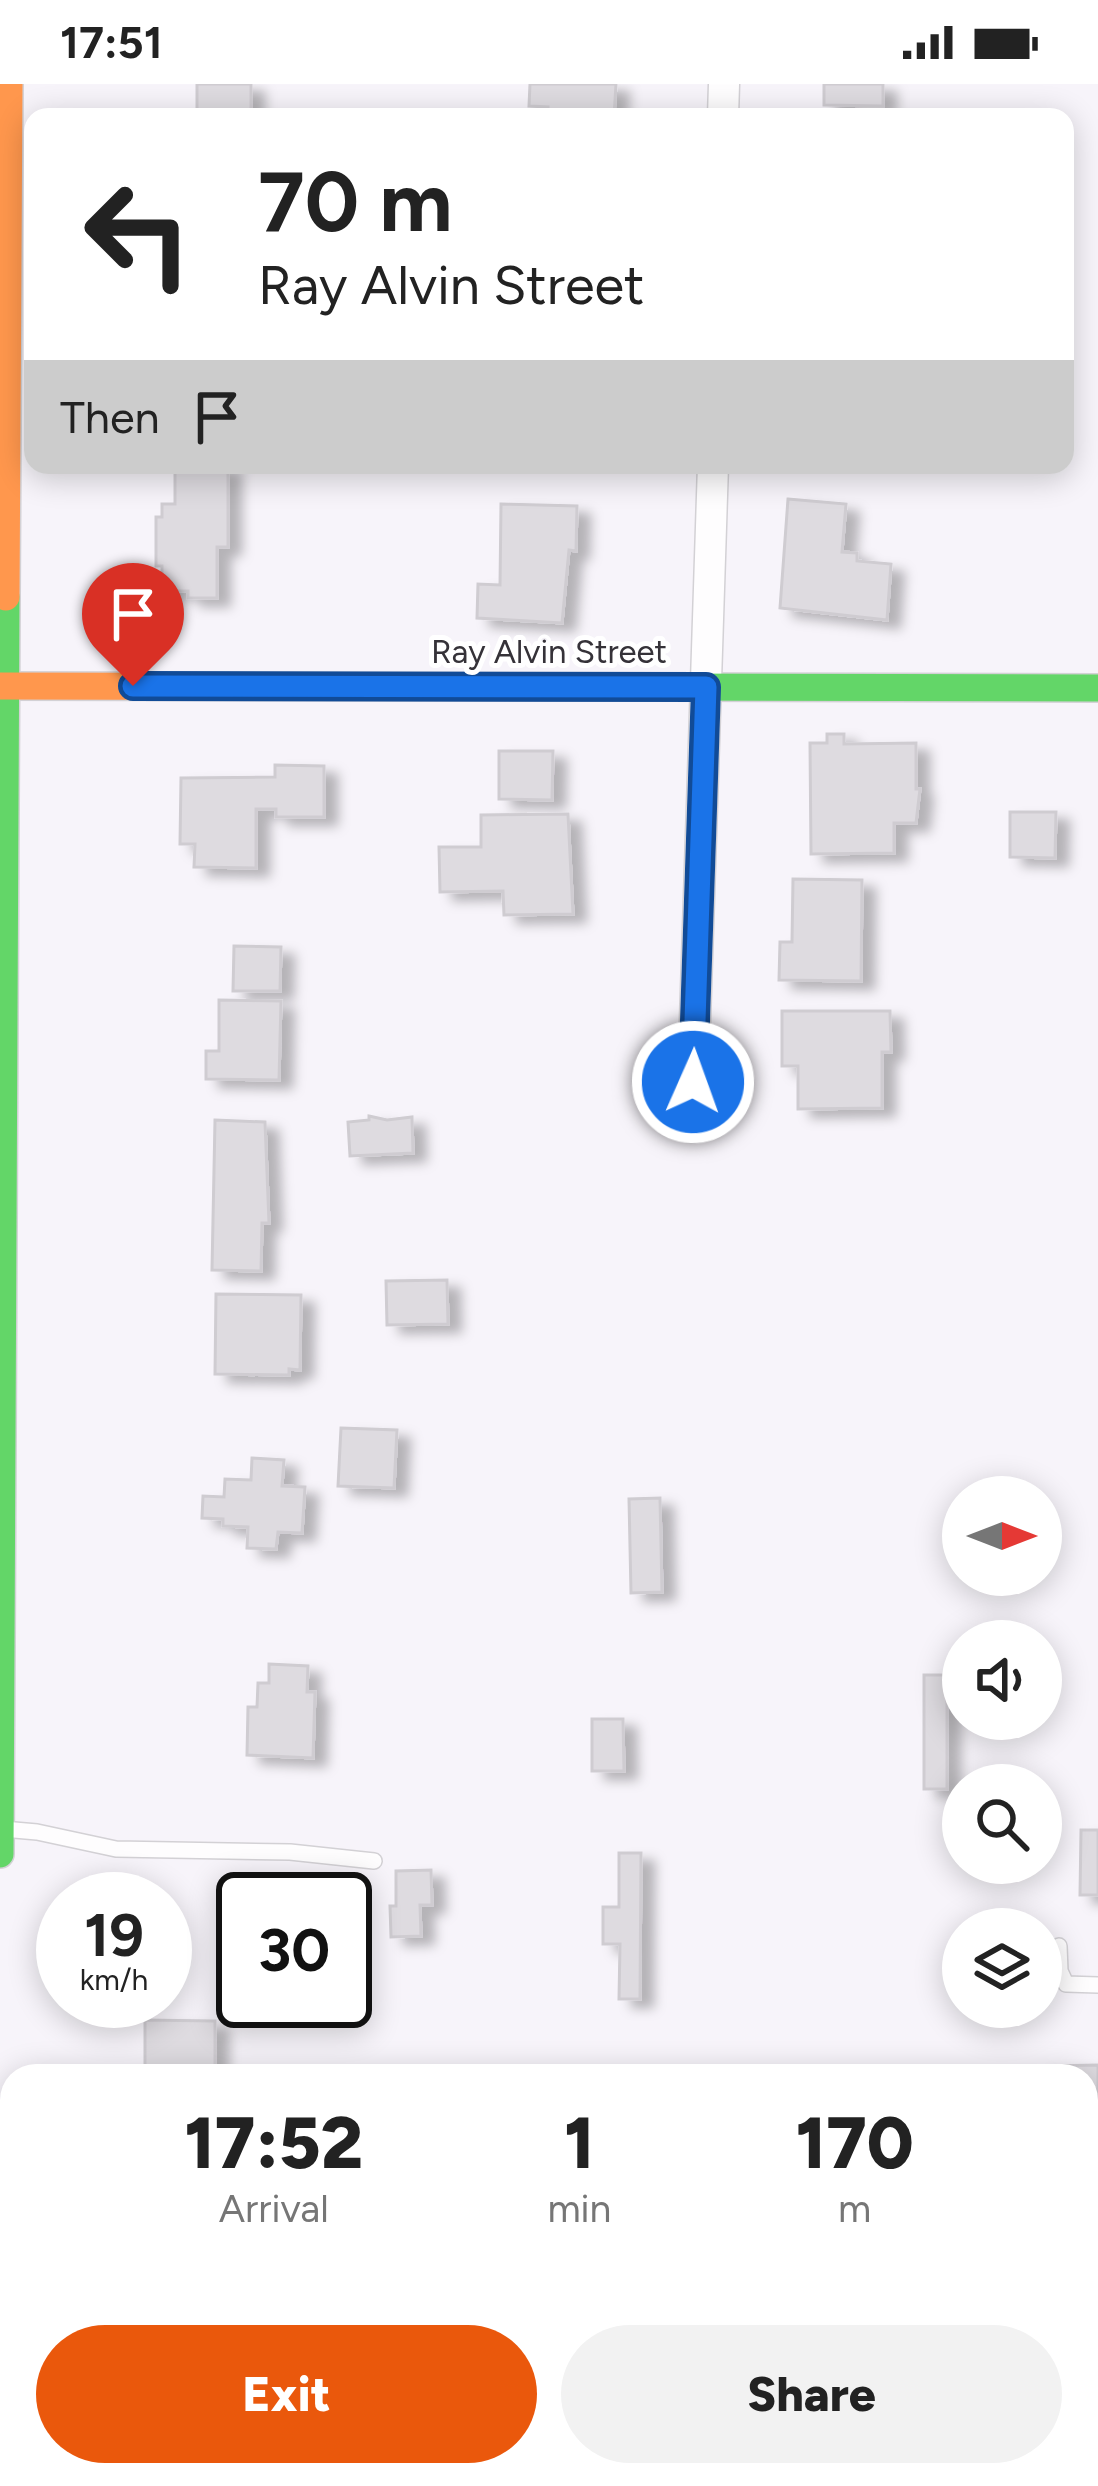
<!DOCTYPE html>
<html lang="en">
<head>
<meta charset="utf-8">
<style>
  body { margin:0; font-family:Figtree,sans-serif; background:#f2f2f2; color:#222; height:100vh; display:flex; flex-direction:column; font-size:45px; white-space:nowrap }
  * { box-sizing:border-box; margin:0 }
  p { font-size:39px; color:#767676 }
  .icon { flex:none; width:66px; height:66px; fill:none; stroke:currentColor; stroke-width:2; stroke-linecap:round; stroke-linejoin:round }
  .map { position:relative; flex:1; overflow:hidden }
  .sheet { position:absolute; left:0px; top:1980px; width:1098px; height:423px; display:flex; flex-direction:column; background:#fff; border-radius:36px 36px 0 0; box-shadow:0 6px 30px #0003 }
  .sheet>* { flex:none }
  .banner { position:absolute; left:24px; top:24px; width:1050px; height:366px; border-radius:24px; box-shadow:0 6px 30px #0003; background:#fff; color:#222; overflow:hidden }
  .needle { width:78px; rotate:90deg }
  .fabs { position:absolute; left:942px; top:1392px; display:grid; gap:24px }
  .fabs a { display:grid; place-items:center; width:120px; height:120px; border-radius:50%; background:#fff; box-shadow:0 6px 30px #0003; font-size:60px }
  .speed { position:absolute; left:36px; top:1788px; display:flex; gap:24px; font-size:60px; font-weight:700; text-align:center }
  .speed>* { display:grid; place-content:center; width:156px; height:156px; border-radius:50%; background:#fff; box-shadow:0 6px 30px #0003; line-height:1 }
  .speed small { font-size:30px; font-weight:400 }
  .speed .limit { border:6px solid #111; border-radius:18px; background:#fff; color:#111 }
  .pin { position:absolute; display:grid; place-items:center; width:102px; height:102px; color:#fff; margin:-123px -51px; border-radius:50% 50% 50% 0; rotate:-45deg; box-shadow:0 0 12px #0007 }
  .pin .icon { rotate:45deg }
  .me { position:absolute; width:132px; margin:-66px; rotate:2deg; stroke-linejoin:round; filter:drop-shadow(0 0 9px #0008) }
  .turn { display:flex; align-items:center; gap:42px; height:252px; padding:0 36px; font-size:54px }
  .turn .icon { width:156px; height:156px; stroke-width:2.5 }
  .turn b { display:block; font-size:84px; line-height:102px }
  .then { display:flex; align-items:center; height:114px; padding:0 36px; background:#0003; gap:24px; font-size:45px }
  .eta { display:flex; justify-content:space-evenly; align-items:center; height:204px; text-align:center }
  .eta b { font-size:72px; font-weight:800; line-height:84px }
  .primary-button { display:flex; gap:24px; margin-top:auto; padding:24px 36px }
  .primary-button a { flex:1; height:138px; border-radius:72px; background:#ea580c; color:#fff; font-size:48px; font-weight:800; line-height:138px; text-align:center }
  .primary-button a+a { background:#f2f2f2; color:#222 }
  .status { display:flex; justify-content:space-between; align-items:center; height:84px; padding:0 60px; background:#fff; direction:ltr }
  .status svg { height:33px; fill:currentColor }
  .map>svg:first-child { display:block }
  .building { fill:#dedbe0; stroke:#cfccd1; stroke-width:3; filter:url(#shadow) }
  .lines { fill:none; stroke-linecap:round; stroke-linejoin:round }
  .lane-casing { stroke:#d3d1d5; stroke-width:18 }
  .street-casing { stroke:#d3d1d5; stroke-width:33 }
  .fast-casing { stroke:#d3d1d5; stroke-width:30 }
  .slow-casing { stroke:#d3d1d5; stroke-width:30 }
  .lane { stroke:#fefdfe; stroke-width:15 }
  .street { stroke:#fefdfe; stroke-width:30 }
  .fast { stroke:#63d668; stroke-width:27 }
  .slow { stroke:#ff974d; stroke-width:27 }
  .route-casing { stroke:#114b97; stroke-width:30 }
  .route { stroke:#1a73e8; stroke-width:21 }
  .labels { text-anchor:middle; stroke-width:10; stroke-linejoin:round; paint-order:stroke }
  .street-label { font-size:33px; fill:#353238; stroke:#fff }
</style>
</head>
<body>
<div class="status"><b>17:51</b><svg viewBox="0 0 49 12"><path d="M0 12V9h3v3zM5 12V6h3v6zM10 12V3h3v9zM15 12V0h3v12zM26 1h20v11H26zM47 4h2v5h-2z"/></svg></div>
<div class="map">
<svg width="1098" height="2402" viewBox="0 0 1098 2402">
  <defs>
    <filter id="shadow"><feDropShadow dx="13" dy="8" stdDeviation="6" flood-color="#0004"/></filter>
  </defs>
  <rect width="100%" height="100%" fill="#f7f4fa"/>
  <path class="building" d="M197 0H251V32H197Z
    M530 0H616L614 33H547L548 23 529 22Z
    M824 0H883V22L824 21Z
    M175 381H228V463H217V514H188V507H162V482H156V433H162V420H175Z
    M788 415 846 420 842 468 857 469V477L891 480 887 536 780 524Z
    M501 420 577 422 576 467 569 466 562 539 477 534 478 500 500 501Z
    M827 650H844V660L916 659V705H920L916 739H894V769L811 770 810 659H827Z
    M499 667H553L552 716 499 715Z
    M275 681 324 682V733H276V725H256V784L194 783 195 760H180L181 694 275 693Z
    M1010 728H1056L1055 774 1010 773Z
    M568 730 573 830 504 831 503 807 440 808 439 763H481V731Z
    M793 795 862 796 861 897 779 896 780 858H792Z
    M234 862 281 863 280 907H233Z
    M219 916 281 917 279 996 206 995V967H219Z
    M782 927H890L891 968H882V1024L798 1025V982H782Z
    M369 1032 387 1036 412 1033 413 1069 350 1072 348 1038 369 1036Z
    M215 1036 265 1038 269 1139H262L261 1187 212 1186Z
    M447 1196 448 1240 387 1241 386 1197Z
    M216 1210 301 1211 300 1286 289 1285V1291L215 1290Z
    M341 1344 397 1346 394 1404 338 1402Z
    M252 1374 284 1376 282 1402 305 1403 302 1449 278 1448 276 1465 247 1464 248 1443 223 1442V1435L202 1434 203 1412 224 1413 225 1395 251 1396Z
    M660 1414 662 1508 631 1509 629 1415Z
    M269 1580 308 1582 307 1608H315L313 1674 247 1671 248 1623H257L258 1599H269Z
    M924 1591H947V1705H924Z
    M592 1635H623L624 1687H592Z
    M1081 1746H1098V1811H1080Z
    M619 1769H641L640 1915H619L620 1860H603V1823H619Z
    M431 1786 432 1821H420L421 1852 391 1853 390 1822H396V1787Z
    M282 1798 328 1800 327 1815H282Z
    M145 1936 215 1937V1991L145 1990Z
    M1098 1981V2034H1086V1992H1040V1982Z"/>
  <g class="lines">
    <g class="lane-casing">
      <path id="lane" d="M3 1745 37 1748 116 1765 290 1768 374 1777
        M1059 1862 1060 1887 1066 1900 1098 1901"/>
    </g>
    <g class="street-casing">
      <path id="street" d="M723 33 724 0
        M693 998 713 381
        M0 2368H12
        M1086 2370H1098"/>
    </g>
    <g class="fast-casing">
      <path id="fast" d="M668 603 1098 604
        M0 1770 6 513"/>
    </g>
    <g class="slow-casing">
      <path id="slow" d="M6 513 9 0
        M0 602 668 603"/>
    </g>
    <use href="#lane" class="lane"/>
    <use href="#street" class="street"/>
    <use href="#fast" class="fast"/>
    <use href="#slow" class="slow"/>
  </g>
  <g class="lines">
    <g class="route-casing">
      <path id="route" d="M133 602 706 603 693 998"/>
    </g>
    <use href="#route" class="route"/>
  </g>
  <g class="labels">
    <g class="street-label">
      <text x="549" y="579">Ray Alvin Street</text>
    </g>
  </g>
</svg>
<div class="fabs">
<a><svg class="needle" viewBox="-14 -14 28 28"><path d="M0-13l5 13h-10z" fill="#e53935"/><path d="M0 13l5-13h-10z" fill="#767676"/></svg></a>
<a><svg class="icon" aria-label="sound" viewBox="0 0 24 24"><path d="M4 9h4l5-4v14l-5-4H4zM17 9q2 3 0 6"/></svg></a>
<a><svg class="icon" aria-label="search" viewBox="0 0 24 24"><circle cx="10" cy="10" r="6"/><path d="M15 15l6 6"/></svg></a>
<a><svg class="icon" aria-label="layers" viewBox="0 0 24 24"><path d="M12 4l9 5-9 5-9-5zM3 14l9 5 9-5"/></svg></a>
</div>
<div class="speed"><div>19<small>km/h</small></div><div class="limit">30</div></div>
<div class="pin" style="left:133px;top:602px;background:#d93025"><svg class="icon" aria-label="arrive" viewBox="0 0 24 24"><path d="M6 21V4h12l-3 4 3 4H6"/></svg></div>
<svg class="me" style="left:693px;top:998px" viewBox="-20 -20 40 40"><circle r="17" fill="#1a73e8" stroke="#fff" stroke-width="3"/><path d="M0-11L8 9 0 5-8 9z" fill="#fff"/></svg>
<div class="banner">
<div class="turn"><svg class="icon" aria-label="left" viewBox="0 0 24 24"><path d="M17 20v-9H6M10 6l-5 5 5 5"/></svg><div><b>70 m</b>Ray Alvin Street</div></div>
<div class="then">Then<svg class="icon" aria-label="arrive" viewBox="0 0 24 24"><path d="M6 21V4h12l-3 4 3 4H6"/></svg></div>
</div>
<section class="sheet">
<div class="eta">
<div><b>17:52</b><p>Arrival</p></div>
<div><b>1</b><p>min</p></div>
<div><b>170</b><p>m</p></div>
</div>
<div class="primary-button"><a>Exit</a><a>Share</a></div>
</section>
</div>
</body>
</html>
